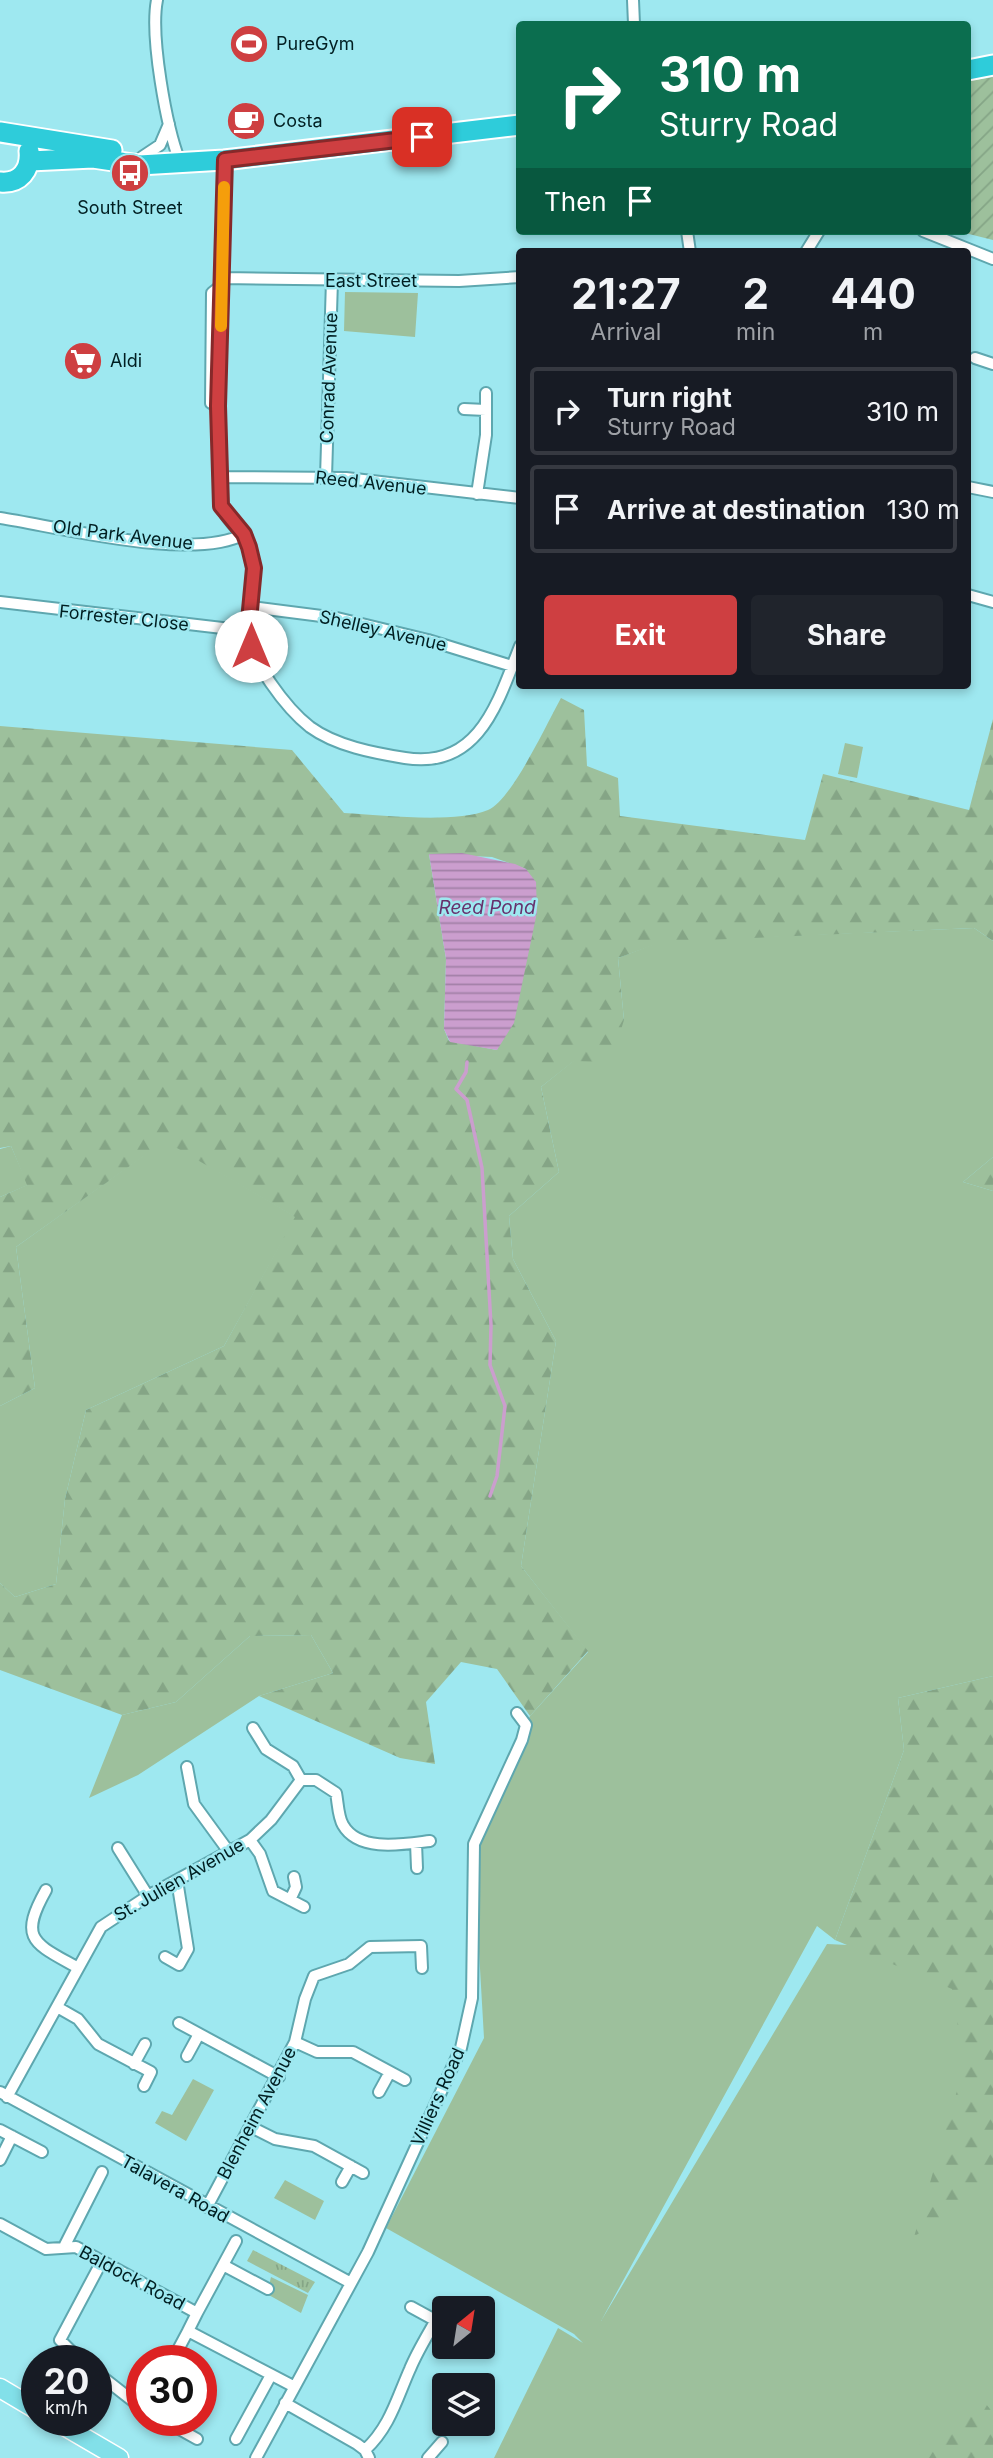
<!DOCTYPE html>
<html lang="en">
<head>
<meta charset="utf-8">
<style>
  body { margin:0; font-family:Inter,sans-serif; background:#20242c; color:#f1f3f6; height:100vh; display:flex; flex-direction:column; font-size:26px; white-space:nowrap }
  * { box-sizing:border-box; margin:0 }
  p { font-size:23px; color:#9ea1a6 }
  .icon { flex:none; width:38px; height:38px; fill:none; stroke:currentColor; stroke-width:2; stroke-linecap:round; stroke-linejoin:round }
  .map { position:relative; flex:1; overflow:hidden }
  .sheet { position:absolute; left:516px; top:248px; width:455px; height:441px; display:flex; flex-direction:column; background:#171b24; border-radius:7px; box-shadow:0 4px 10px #0003 }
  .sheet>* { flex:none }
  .banner { position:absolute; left:516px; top:21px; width:455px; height:214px; border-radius:7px; box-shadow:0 4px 10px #0003; background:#0b6e4f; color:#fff; overflow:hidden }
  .needle { width:46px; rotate:30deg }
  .tools { position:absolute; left:432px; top:2296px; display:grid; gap:14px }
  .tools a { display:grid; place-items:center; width:63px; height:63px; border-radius:7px; background:#171b24; box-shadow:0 4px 10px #0003; font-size:35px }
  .speed { position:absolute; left:21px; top:2345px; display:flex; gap:14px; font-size:35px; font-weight:700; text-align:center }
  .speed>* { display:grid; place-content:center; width:91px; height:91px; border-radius:50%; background:#171b24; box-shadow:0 4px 10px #0003; line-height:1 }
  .speed small { font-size:18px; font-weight:400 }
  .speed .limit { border:10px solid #d22; background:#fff; color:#111 }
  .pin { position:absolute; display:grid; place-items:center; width:60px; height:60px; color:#fff; margin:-30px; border-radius:14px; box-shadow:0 4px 10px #0006 }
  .me { position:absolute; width:77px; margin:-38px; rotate:0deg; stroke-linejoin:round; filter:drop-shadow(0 0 5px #0008) }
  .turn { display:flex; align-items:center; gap:24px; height:147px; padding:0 28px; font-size:32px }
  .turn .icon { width:91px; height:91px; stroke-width:2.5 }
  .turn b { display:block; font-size:49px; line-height:60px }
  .then { display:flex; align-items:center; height:66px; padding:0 28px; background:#0003; gap:14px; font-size:26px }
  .eta { display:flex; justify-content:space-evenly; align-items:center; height:119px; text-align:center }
  .eta b { font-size:42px; font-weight:700; line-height:49px }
  .primary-button { display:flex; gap:14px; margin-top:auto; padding:14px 28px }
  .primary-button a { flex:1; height:80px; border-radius:7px; background:#ce3f41; color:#fff; font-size:28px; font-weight:700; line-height:80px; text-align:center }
  .primary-button a+a { background:#20242c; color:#f1f3f6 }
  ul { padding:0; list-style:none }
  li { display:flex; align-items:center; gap:21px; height:88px; margin:0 14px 10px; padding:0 14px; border:4px solid #363941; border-radius:7px }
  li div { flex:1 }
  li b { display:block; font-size:26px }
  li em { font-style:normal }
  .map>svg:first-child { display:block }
  .grass { fill:#9dc09c }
  .forest { fill:url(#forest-firs); fill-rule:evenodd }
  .park { fill:url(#park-tufts) }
  .garden { fill:url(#garden-furrows) }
  .water { fill:url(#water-rules) }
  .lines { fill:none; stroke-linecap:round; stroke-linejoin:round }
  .stream { stroke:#cb9ece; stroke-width:3.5 }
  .street-casing { stroke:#5ea7af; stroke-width:14 }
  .primary-casing { stroke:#fff; stroke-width:21 }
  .highway-casing { stroke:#fff; stroke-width:23 }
  .street { stroke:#fff; stroke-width:10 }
  .primary { stroke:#82e0e9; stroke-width:18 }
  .highway { stroke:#2eccda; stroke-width:19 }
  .route-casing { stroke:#86292a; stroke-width:18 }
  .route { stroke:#ce3f41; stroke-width:12 }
  .slow { stroke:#f59e0b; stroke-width:12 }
  .labels { text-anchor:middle; stroke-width:5; stroke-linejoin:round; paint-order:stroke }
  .poi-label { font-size:18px; fill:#001e21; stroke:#9ee8f0; text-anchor:start }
  .street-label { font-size:18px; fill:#001e21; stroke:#9ee8f0 }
  .water-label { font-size:19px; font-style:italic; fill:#67316c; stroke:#9ee8f0 }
</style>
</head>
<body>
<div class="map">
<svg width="993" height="2458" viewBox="0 0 993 2458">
  <defs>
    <pattern id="forest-firs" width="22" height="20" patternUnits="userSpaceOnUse" patternTransform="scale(1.75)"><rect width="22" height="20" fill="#9dc09c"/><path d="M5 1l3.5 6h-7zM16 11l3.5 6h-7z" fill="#85a586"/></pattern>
    <pattern id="park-tufts" width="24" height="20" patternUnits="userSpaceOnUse" patternTransform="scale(1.75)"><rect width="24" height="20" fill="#9dc09c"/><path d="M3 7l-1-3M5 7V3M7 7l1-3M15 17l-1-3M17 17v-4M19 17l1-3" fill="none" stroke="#85a586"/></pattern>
    <pattern id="garden-furrows" width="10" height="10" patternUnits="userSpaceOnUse" patternTransform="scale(1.75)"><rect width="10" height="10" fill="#9dc09c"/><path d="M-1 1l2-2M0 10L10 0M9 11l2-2" fill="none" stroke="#85a586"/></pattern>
    <pattern id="water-rules" width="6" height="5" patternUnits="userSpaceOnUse" patternTransform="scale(1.75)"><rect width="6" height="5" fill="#cb9ece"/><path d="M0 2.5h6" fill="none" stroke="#a280a7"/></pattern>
  </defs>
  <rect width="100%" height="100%" fill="#9ee8f0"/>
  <path class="grass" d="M345 292 418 293 415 337 344 331Z
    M845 743 863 747 857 778 838 774Z
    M974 928 993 941V1157L963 1182 993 1191V1676L898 1698 904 1750 835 1940 817 1926 601 2321 827 1944 993 1952V2458H494L558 2328 583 2343 574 2334 386 2228 484 2038 476 1899 479 1839 530 1716 588 1652 521 1566 556 1341 513 1259 509 1216 559 1172 541 1087 624 1020 618 958 662 941Z
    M165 1140 296 1217 224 1346 86 1410 65 1499 56 1584 15 1597 0 1583V1406L35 1388 16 1247Z
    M11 1146 28 1185 0 1197V1149Z
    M311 1635 333 1673 259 1696 138 1775 89 1798 122 1715 176 1702 250 1636Z
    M193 2079 214 2090 186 2141 155 2123 162 2111 172 2115Z
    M285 2180 324 2201 315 2220 274 2198Z
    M271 2277 308 2295 301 2313 267 2294Z"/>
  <path class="forest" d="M561 698 584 710 587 766 618 778 620 816 805 840 823 774 969 810 993 719V941L974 928 662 942 618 958 624 1020 611 1062 574 1061 541 1087 559 1172 509 1216 513 1259 556 1341 521 1566 588 1651 530 1716 497 1669 461 1662 426 1702 435 1764 400 1758 259 1696 333 1673 311 1635 250 1636 176 1702 122 1715 0 1670V1583L15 1597 56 1584 65 1499 86 1410 224 1346 295 1217 165 1141 16 1247 35 1388 0 1406V1197L27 1185 11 1146 0 1148V726L292 750 344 813C382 815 454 824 488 810 512 800 547 723 561 698ZM429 854 492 857 526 869 537 912 497 1050 449 1041 444 1029 446 959Z
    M993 1157V1191L963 1182Z
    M993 1676V2177L914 2237 964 2067 952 1989 835 1940 904 1750 898 1698Z
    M983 2400 993 2413V2458H901Z"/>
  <path class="park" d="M253 2250 315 2282 308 2293 247 2261Z"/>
  <path class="garden" d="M993 77V240L957 231H968V81Z"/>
  <path class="water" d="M462 853 515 864 526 869 536 882 537 912 514 1023 497 1050 450 1042 444 1029 446 959 429 854Z"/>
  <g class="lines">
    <path class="stream" d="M467 1062 466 1072 456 1089 467 1100 482 1168 491 1325 490 1365 505 1406 497 1476 490 1496"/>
    <g class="street-casing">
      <path id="street" d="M157 0C150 36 166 126 180 162
        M633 0 634 24
        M142 157 160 145 169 124
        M224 160C223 216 223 273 221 329 219 386 215 446 221 503 223 520 246 532 250 552 256 579 248 604 248 631 249 660 287 709 310 727 336 746 374 753 405 758 479 770 498 702 520 646
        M687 231 690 252
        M923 231 993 259
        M806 252 819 231
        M222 278 459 281 520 277
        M975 358 993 364
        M218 406 211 403 212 293 222 285
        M464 409 486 410
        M222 477 346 478 520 498
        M326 477 332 280
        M968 487 993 492
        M477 494 486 435V393
        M0 518C59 527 193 562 244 534
        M968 595 993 602
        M0 602 248 631
        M251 607 337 618 428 640 512 666
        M253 1728 266 1749 293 1766 301 1780H316L336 1793C338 1803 338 1817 343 1825 359 1853 405 1844 430 1841
        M187 1767 194 1804 229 1852
        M250 1840 260 1854 273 1891 304 1907
        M416 1843 417 1868
        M118 1848 148 1896
        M46 1890C18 1940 34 1943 78 1968
        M290 1900 296 1887 294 1877
        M165 1957 179 1965 188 1949 177 1880
        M57 2007 78 2019 98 2044 151 2072 144 2086
        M179 2023 279 2077
        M295 2042 317 2052H353L405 2080
        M187 2056 199 2034
        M134 2064 145 2044
        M0 2092 351 2283
        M379 2092 390 2072
        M7 2097 101 1927 148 1896 250 1840 271 1820 301 1780
        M251 2127 275 2139 314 2146 363 2173
        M0 2130 42 2152
        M0 2160 12 2136
        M342 2182 351 2166
        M207 2207 295 2042 305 1999 314 1976 349 1964 370 1947 421 1946 422 1968
        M0 2224 46 2249 76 2247 197 2313 188 2331 293 2386
        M65 2245 102 2172
        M223 2265 268 2289
        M411 2307 444 2325
        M197 2313 236 2241
        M81 2361 60 2340 102 2261
        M172 2361 188 2331
        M96 2372 133 2401 142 2402
        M285 2403 357 2444 365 2450 369 2458
        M163 2420 197 2439
        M236 2439 271 2375
        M365 2450C390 2427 397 2398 410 2369 417 2352 427 2336 436 2320
        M256 2458 368 2252 461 2048 472 1998 474 1844 522 1740 526 1725 517 1713
        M428 2458 442 2442"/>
    </g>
    <g class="primary-casing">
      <path id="primary" d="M0 2388 37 2410
        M54 2420 119 2458"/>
    </g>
    <g class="highway-casing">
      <path id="highway" d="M968 70 993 65
        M0 132 112 150
        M30 161 93 158 140 165 224 160 520 125
        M0 182C20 184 31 170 29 151"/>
    </g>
    <use href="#street" class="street"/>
    <use href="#primary" class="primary"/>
    <use href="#highway" class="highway"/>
  </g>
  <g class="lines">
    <g class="route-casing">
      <path id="route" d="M251 646 248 631 254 568 249 547 244 534 221 506 218 406 225 160 422 137"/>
    </g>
    <use href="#route" class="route"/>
    <path class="slow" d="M221 326 224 187"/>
  </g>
  <defs>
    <g id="stadium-disc" transform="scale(2.0125)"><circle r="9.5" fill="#ce3f41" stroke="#9ee8f0"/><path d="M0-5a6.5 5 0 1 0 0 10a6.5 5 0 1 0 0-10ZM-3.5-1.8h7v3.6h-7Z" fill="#fff"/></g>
    <g id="cafe-disc" transform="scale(2.0125)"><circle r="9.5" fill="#ce3f41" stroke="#9ee8f0"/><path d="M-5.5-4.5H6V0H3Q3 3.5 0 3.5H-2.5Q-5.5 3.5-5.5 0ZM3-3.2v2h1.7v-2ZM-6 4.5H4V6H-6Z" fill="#fff"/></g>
    <g id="bus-disc" transform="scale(2.0125)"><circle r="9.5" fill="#ce3f41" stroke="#9ee8f0"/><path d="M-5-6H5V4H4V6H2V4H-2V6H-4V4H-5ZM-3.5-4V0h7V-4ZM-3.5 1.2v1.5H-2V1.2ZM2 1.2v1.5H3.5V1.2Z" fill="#fff"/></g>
    <g id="supermarket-disc" transform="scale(2.0125)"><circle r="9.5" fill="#ce3f41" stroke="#9ee8f0"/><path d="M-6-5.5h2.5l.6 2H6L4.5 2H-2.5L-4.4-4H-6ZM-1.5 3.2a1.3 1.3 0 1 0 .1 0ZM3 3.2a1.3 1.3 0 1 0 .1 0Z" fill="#fff"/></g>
  </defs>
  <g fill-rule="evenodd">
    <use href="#stadium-disc" x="249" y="44"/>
    <use href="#cafe-disc" x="246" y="121"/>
    <use href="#bus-disc" x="130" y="173"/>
    <use href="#supermarket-disc" x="83" y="361"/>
  </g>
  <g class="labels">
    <g class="poi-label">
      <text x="276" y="50">PureGym</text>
      <text x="273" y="127">Costa</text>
      <text x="130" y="214" text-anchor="middle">South Street</text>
      <text x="110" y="367">Aldi</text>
    </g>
    <g class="street-label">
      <text x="371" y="287">East Street</text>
      <text transform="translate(329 378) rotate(-88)" y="6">Conrad Avenue</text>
      <text transform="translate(371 483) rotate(6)" y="6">Reed Avenue</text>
      <text transform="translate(123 535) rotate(7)" y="6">Old Park Avenue</text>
      <text transform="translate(124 618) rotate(6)" y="6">Forrester Close</text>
      <text transform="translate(383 631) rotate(13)" y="6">Shelley Avenue</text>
      <text transform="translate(179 1880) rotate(-30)" y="6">St. Julien Avenue</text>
      <text transform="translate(438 2097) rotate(-66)" y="6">Villiers Road</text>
      <text transform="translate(257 2113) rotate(-62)" y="6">Blenheim Avenue</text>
      <text transform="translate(175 2189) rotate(29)" y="6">Talavera Road</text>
      <text transform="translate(132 2278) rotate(28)" y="6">Baldock Road</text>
    </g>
    <g class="water-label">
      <text x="487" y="914">Reed Pond</text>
    </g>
  </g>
</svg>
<div class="tools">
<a><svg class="needle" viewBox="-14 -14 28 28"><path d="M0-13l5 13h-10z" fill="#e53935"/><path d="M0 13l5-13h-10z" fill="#9ea1a6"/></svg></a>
<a><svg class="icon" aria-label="layers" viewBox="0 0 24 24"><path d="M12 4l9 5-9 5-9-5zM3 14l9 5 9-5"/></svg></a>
</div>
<div class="speed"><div>20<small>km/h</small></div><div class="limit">30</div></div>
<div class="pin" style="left:422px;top:137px;background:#d93025"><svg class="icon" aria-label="arrive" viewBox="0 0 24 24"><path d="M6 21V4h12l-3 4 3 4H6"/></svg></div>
<svg class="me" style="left:251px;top:646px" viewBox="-20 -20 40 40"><circle r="19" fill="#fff"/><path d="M0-13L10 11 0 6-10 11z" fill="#ce3f41"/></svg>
<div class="banner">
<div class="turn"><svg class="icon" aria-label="right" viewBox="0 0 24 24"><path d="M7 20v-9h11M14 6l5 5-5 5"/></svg><div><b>310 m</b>Sturry Road</div></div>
<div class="then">Then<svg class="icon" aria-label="arrive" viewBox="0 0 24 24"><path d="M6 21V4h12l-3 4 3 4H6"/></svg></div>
</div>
<section class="sheet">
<div class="eta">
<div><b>21:27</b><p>Arrival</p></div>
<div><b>2</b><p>min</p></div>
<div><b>440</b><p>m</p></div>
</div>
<ul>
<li><svg class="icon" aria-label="right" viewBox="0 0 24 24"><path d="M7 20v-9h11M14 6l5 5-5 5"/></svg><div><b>Turn right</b><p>Sturry Road</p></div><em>310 m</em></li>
<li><svg class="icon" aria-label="arrive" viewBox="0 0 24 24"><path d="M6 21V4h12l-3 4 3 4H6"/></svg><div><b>Arrive at destination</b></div><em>130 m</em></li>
</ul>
<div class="primary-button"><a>Exit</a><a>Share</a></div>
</section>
</div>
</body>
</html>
